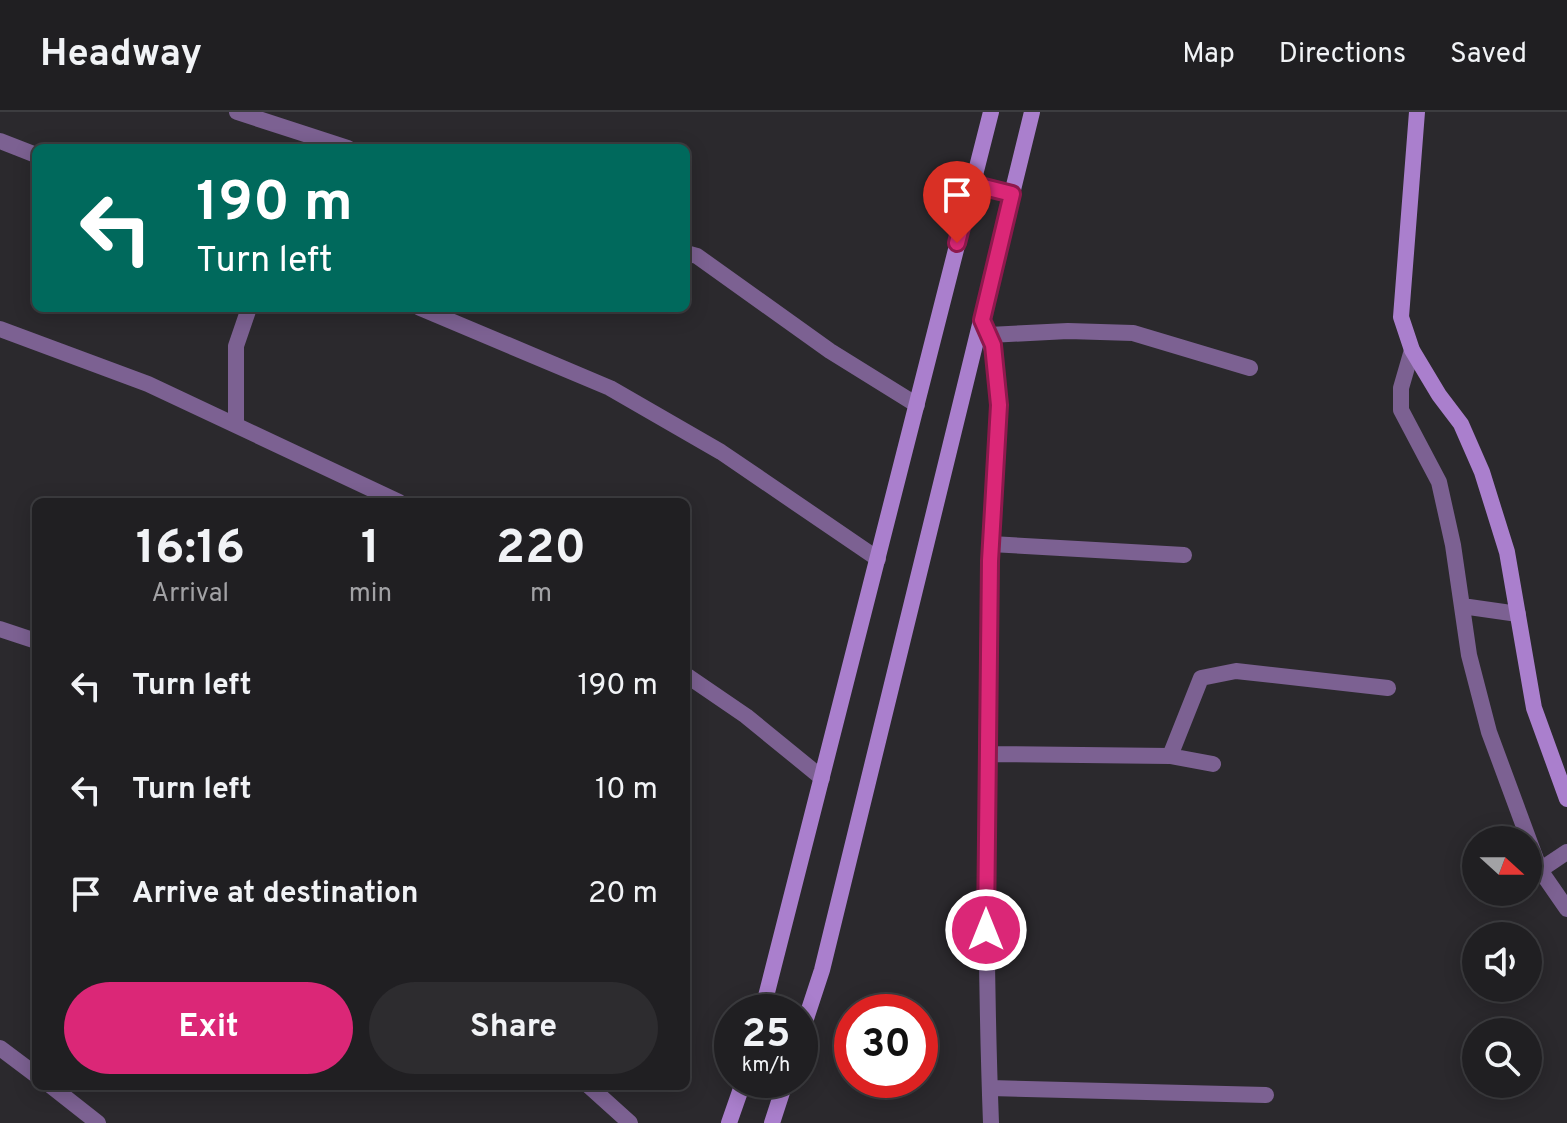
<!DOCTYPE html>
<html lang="en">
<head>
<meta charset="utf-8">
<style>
  body { margin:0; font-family:Overpass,sans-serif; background:#2d2c2f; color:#f1f3f6; height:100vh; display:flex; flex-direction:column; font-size:30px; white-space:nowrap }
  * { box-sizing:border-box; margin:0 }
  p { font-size:26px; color:#a2a2a5 }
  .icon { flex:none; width:44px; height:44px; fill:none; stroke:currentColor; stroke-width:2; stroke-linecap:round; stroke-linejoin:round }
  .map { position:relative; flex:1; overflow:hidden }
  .details { position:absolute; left:32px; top:386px; width:658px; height:592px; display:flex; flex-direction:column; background:#201f22; border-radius:12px; box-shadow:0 4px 20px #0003,0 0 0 2px #3d3d40 }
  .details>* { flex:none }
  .banner { position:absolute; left:32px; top:32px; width:658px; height:168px; border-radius:12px; box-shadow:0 4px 20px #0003,0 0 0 2px #3d3d40; background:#00695c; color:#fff; overflow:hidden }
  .needle { width:52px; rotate:111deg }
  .fabs { position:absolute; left:1462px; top:714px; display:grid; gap:16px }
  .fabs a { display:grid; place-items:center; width:80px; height:80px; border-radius:50%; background:#201f22; box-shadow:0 4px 20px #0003,0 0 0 2px #3d3d40; font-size:40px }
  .speed { position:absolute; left:714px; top:882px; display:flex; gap:16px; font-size:40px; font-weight:700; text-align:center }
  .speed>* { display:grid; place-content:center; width:104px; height:104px; border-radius:50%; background:#201f22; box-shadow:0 4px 20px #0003,0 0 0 2px #3d3d40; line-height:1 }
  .speed small { font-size:20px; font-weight:400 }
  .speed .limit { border:12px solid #d22; background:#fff; color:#111 }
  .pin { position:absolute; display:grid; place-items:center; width:68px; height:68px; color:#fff; margin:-82px -34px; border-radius:50% 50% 50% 0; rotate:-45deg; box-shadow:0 0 8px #0007 }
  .pin .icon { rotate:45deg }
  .me { position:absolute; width:88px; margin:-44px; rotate:0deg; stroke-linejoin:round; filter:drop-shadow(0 0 6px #0008) }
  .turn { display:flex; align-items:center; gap:28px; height:168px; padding:0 32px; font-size:36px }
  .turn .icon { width:104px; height:104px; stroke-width:2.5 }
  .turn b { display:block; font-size:56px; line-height:68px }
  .eta { display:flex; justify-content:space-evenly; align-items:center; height:136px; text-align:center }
  .eta b { font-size:48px; font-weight:700; line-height:56px }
  .button { display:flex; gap:16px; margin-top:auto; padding:16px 32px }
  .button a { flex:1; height:92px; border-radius:48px; background:#db2777; color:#fff; font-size:32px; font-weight:700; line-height:92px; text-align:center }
  .button a+a { background:#2d2c2f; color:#f1f3f6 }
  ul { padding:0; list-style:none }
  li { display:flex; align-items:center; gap:24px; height:104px; padding:0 32px }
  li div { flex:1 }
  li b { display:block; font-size:30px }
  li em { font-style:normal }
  header { display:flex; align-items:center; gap:48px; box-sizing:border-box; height:112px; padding:0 40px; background:#201f22; border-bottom:2px solid #3d3d40 }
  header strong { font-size:38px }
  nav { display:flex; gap:44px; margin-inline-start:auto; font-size:28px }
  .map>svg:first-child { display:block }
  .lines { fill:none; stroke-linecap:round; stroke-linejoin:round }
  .street { stroke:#7c6192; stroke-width:16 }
  .secondary { stroke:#aa7fcd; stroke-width:16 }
  .route-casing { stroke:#8e194d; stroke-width:20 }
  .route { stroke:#db2777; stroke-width:14 }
</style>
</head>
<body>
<header>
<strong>Headway</strong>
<nav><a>Map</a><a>Directions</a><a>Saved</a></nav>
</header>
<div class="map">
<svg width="1567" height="1011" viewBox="0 0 1567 1011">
  <rect width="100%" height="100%" fill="#2b292d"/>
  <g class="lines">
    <path class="street" d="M237 0 348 36
      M0 29 36 43
      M686 141 697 144 830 239 917 293
      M420 196 610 276 721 340 878 447
      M982 208C1014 281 991 377 989 454 986 640 984 825 991 1011
      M0 217 148 272 399 390
      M989 223 1068 219 1133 221 1250 256
      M1412 238 1401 276V298L1439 370 1453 433 1469 543 1489 620 1540 758 1567 797
      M236 313V234L249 196
      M991 432 1184 443
      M1462 494 1518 502
      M0 517 36 529
      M686 563 746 604 822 666
      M987 642 1170 644 1213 652
      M1170 644 1201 566 1236 559 1388 576
      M1540 758 1567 740
      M0 936 36 963
      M51 974 98 1011
      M589 974 630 1011
      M990 976 1266 983"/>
    <path class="secondary" d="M1417 0 1401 205 1412 238 1439 283 1461 312 1482 360 1507 440 1534 596 1567 687
      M972 72 1012 82
      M762 900 991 0
      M800 925 822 858 1032 0
      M729 1011 744 968
      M772 1011 786 968"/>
  </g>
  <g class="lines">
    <g class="route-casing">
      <path id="route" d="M957 131 972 72 1012 82 982 208 993 233 999 293 990 449 986 818"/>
    </g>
    <use href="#route" class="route"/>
  </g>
</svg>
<div class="fabs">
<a><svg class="needle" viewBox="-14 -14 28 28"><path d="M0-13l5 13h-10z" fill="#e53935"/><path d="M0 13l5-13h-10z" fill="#a2a2a5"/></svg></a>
<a><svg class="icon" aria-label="sound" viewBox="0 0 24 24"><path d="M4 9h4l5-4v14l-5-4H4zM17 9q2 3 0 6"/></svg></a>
<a><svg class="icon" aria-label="search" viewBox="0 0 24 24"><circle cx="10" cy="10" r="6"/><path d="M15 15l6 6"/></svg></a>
</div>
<div class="speed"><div>25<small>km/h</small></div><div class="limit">30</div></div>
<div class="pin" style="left:957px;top:131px;background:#d93025"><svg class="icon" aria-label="arrive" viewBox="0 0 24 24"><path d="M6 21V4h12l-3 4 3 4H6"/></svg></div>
<svg class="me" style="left:986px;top:818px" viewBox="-20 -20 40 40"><circle r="17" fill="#db2777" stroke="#fff" stroke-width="3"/><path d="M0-11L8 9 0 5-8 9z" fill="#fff"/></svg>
<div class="banner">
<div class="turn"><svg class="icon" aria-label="left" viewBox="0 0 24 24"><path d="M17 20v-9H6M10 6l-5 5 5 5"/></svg><div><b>190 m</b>Turn left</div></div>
</div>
<section class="details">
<div class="eta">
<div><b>16:16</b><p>Arrival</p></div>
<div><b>1</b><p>min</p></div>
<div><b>220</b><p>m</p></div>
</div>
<ul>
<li><svg class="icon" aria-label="left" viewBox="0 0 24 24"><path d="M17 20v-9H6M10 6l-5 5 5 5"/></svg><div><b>Turn left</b></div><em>190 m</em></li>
<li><svg class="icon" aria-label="left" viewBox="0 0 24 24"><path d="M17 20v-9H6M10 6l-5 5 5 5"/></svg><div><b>Turn left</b></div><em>10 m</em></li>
<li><svg class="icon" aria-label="arrive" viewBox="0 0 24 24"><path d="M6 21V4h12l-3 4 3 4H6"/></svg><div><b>Arrive at destination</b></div><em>20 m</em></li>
</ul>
<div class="button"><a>Exit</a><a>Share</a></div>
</section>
</div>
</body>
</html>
